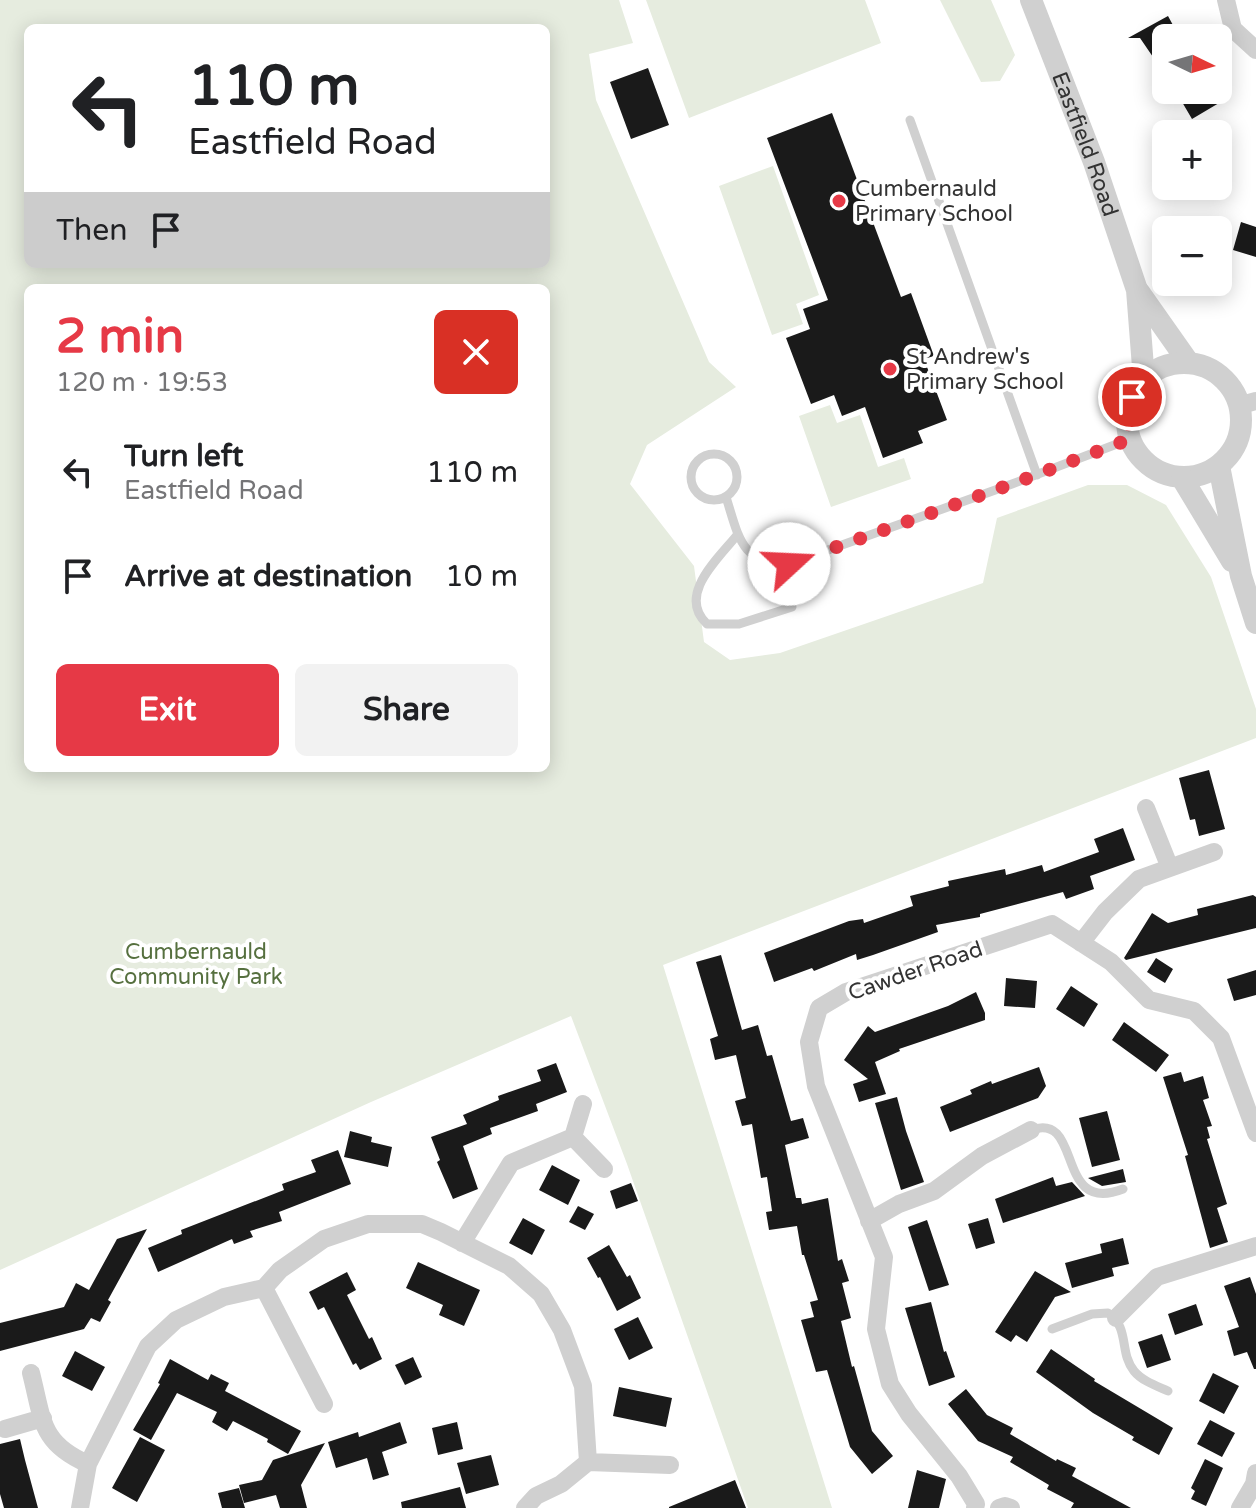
<!DOCTYPE html>
<html lang="en">
<head>
<meta charset="utf-8">
<style>
  body { margin:0; font-family:"Varela Round",sans-serif; background:#f2f2f2; color:#202124; height:100vh; display:flex; flex-direction:column; font-size:30px; white-space:nowrap }
  * { box-sizing:border-box; margin:0 }
  p { font-size:26px; color:#757577 }
  .icon { flex:none; width:44px; height:44px; fill:none; stroke:currentColor; stroke-width:2; stroke-linecap:round; stroke-linejoin:round }
  .map { position:relative; flex:1; overflow:hidden }
  .side { position:absolute; left:24px; top:284px; width:526px; height:488px; display:flex; flex-direction:column; background:#fff; border-radius:12px; box-shadow:0 4px 20px #0003 }
  .side>* { flex:none }
  .guide { position:absolute; left:24px; top:24px; width:526px; height:244px; border-radius:12px; box-shadow:0 4px 20px #0003; background:#fff; color:#202124; overflow:hidden }
  .needle { width:52px; rotate:95deg }
  .fabs { position:absolute; left:1152px; top:24px; display:grid; gap:16px }
  .fabs a { display:grid; place-items:center; width:80px; height:80px; border-radius:12px; background:#fff; box-shadow:0 4px 20px #0003; font-size:40px }
  .pin { position:absolute; display:grid; place-items:center; width:68px; height:68px; color:#fff; margin:-34px; border:4px solid #fff; border-radius:50%; box-shadow:0 2px 8px #0007 }
  .me { position:absolute; width:88px; margin:-44px; rotate:70deg; stroke-linejoin:round; filter:drop-shadow(0 0 6px #0008) }
  .turn { display:flex; align-items:center; gap:28px; height:168px; padding:0 32px; font-size:36px }
  .turn .icon { width:104px; height:104px; stroke-width:2.5 }
  .turn b { display:block; font-size:56px; line-height:68px }
  .then { display:flex; align-items:center; height:76px; padding:0 32px; background:#0003; gap:16px; font-size:30px }
  .round { display:grid; place-items:center; flex:none; width:84px; height:84px; border-radius:12px; background:#f2f2f2 }
  .head { display:flex; align-items:center; justify-content:space-between; height:136px; padding:0 32px }
  h1 { font-size:48px; font-weight:700; line-height:60px; color:#e63946 }
  .action { display:flex; gap:16px; margin-top:auto; padding:16px 32px }
  .action a { flex:1; height:92px; border-radius:12px; background:#e63946; color:#fff; font-size:32px; font-weight:700; line-height:92px; text-align:center }
  .action a+a { background:#f2f2f2; color:#202124 }
  ul { padding:0; list-style:none }
  li { display:flex; align-items:center; gap:24px; height:104px; padding:0 32px }
  li div { flex:1 }
  li b { display:block; font-size:30px }
  li em { font-style:normal }
  .map>svg:first-child { display:block }
  .green { fill:#e6ecdf; fill-rule:evenodd }
  .building { fill:#1a1a1a }
  .lines { fill:none; stroke-linecap:round; stroke-linejoin:round }
  .service { stroke:#d0d0d0; stroke-width:9 }
  .minor { stroke:#d0d0d0; stroke-width:18 }
  .tertiary { stroke:#d0d0d0; stroke-width:22 }
  .route { stroke:#e63946; stroke-width:14; stroke-dasharray:0 25.2 }
  .poi-dot { fill:#e63946; stroke:#fff; stroke-width:3 }
  .labels { text-anchor:middle; stroke-width:8; stroke-linejoin:round; paint-order:stroke }
  .street-label { font-size:22px; fill:#333; stroke:#fff }
  .poi-label { font-size:22px; fill:#333; stroke:#fff; text-anchor:start }
  .park-label { font-size:22px; fill:#56703f; stroke:#fff }
</style>
</head>
<body>
<div class="map">
<svg width="1256" height="1508" viewBox="0 0 1256 1508">
  <rect width="100%" height="100%" fill="#fff"/>
  <path class="green" d="M0 0H619L633 43 589 54 596 100 709 362 736 387 647 445 630 484 694 566 704 642 730 660 780 653 983 583 997 518 1088 485H1127L1166 505 1211 577 1256 709V738L663 965 832 1508H748L627 1164 571 1016 371 1102 0 1270ZM28 28H546V264H28ZM28 288H546V768H28Z
    M646 0H865L881 43 689 118Z
    M940 0H991L1015 55 1000 81 981 82Z
    M773 166 819 295 796 304 803 324 772 335 719 186Z
    M830 405 837 423 860 415 878 467 904 458 911 479 831 507 799 416Z"/>
  <path class="building" d="M1168 16 1180 38H1166V76L1140 38H1128Z
    M648 68 669 125 631 139 610 82Z
    M1175 90H1212L1219 103 1192 119Z
    M832 113 901 297 911 293 934 356 924 359 947 420 918 431 923 443 883 458 865 407 842 416 834 395 811 404 786 338 810 329 803 309 828 300 767 138Z
    M1241 222 1256 227V257L1233 250Z
    M1209 770 1225 829 1199 836 1195 819 1190 820 1179 778Z
    M1123 828 1135 860 1090 876 1094 889 1066 899 1063 892 980 914V917L936 925 938 932 873 955 857 960 856 954 814 971 812 968 774 982 764 953 849 921 863 919 864 923 913 906 910 896 949 886 948 881 1005 869 1006 875 1042 865 1044 872 1099 852 1094 839Z
    M1253 895 1256 897V928L1126 960 1124 958 1152 913 1168 923 1198 915 1197 909Z
    M721 955 742 1030 758 1025 767 1056 772 1055 791 1121 803 1118 809 1138 785 1145 796 1198H801L802 1204 828 1198 838 1261 842 1259 849 1281 842 1283 851 1318 841 1321 852 1367 854 1366 872 1431 893 1456 872 1474 850 1447 827 1370 816 1372 801 1320 814 1317 810 1302 818 1300 804 1255H802L797 1226 769 1230 766 1212 772 1211 767 1177 761 1178 752 1124 742 1126 735 1101 746 1098 736 1055 715 1060 710 1039 718 1036 696 962Z
    M1156 958 1173 969 1165 983 1147 972Z
    M1256 970V995L1234 1001 1227 979Z
    M1006 978 1037 981 1035 1008 1004 1006Z
    M1071 986 1098 1004 1084 1027 1056 1009Z
    M976 992 985 1013V1020L899 1049 900 1051 875 1062 886 1094 859 1102 853 1084 868 1079 844 1060 868 1026 875 1032 948 1006Z
    M1124 1022 1169 1055 1156 1072 1112 1040Z
    M556 1063 567 1092 536 1104 538 1111 490 1128 492 1134 463 1146 478 1189 453 1199 437 1162 440 1160 431 1137 467 1124 463 1115 499 1100 498 1096 541 1081 537 1070Z
    M1039 1067 1046 1086 1038 1098 950 1132 940 1107 972 1094 970 1090 991 1081 992 1084Z
    M1181 1072 1184 1082 1203 1076 1209 1098 1203 1100 1212 1126 1207 1127 1210 1138 1207 1139 1227 1204 1217 1208 1228 1242 1210 1248 1185 1156 1188 1155 1163 1077Z
    M897 1097 906 1131 924 1182 901 1190 875 1103Z
    M1107 1111 1120 1160 1092 1167 1079 1118Z
    M350 1131 372 1137 371 1142 392 1147 388 1167 344 1157Z
    M338 1150 351 1184 279 1212 282 1221 250 1231 253 1237 234 1244 232 1239 158 1272 148 1248 182 1234 181 1230 284 1190 282 1184 316 1172 311 1160Z
    M552 1165 580 1180 568 1205 539 1190Z
    M1123 1169 1126 1182 1102 1186 1088 1178Z
    M1053 1177 1056 1186 1072 1182 1085 1196 1003 1223 995 1199Z
    M631 1183 638 1201 616 1209 610 1191Z
    M578 1206 594 1214 585 1230 569 1222Z
    M523 1218 545 1230 532 1255 509 1243Z
    M988 1218 995 1243 976 1249 968 1224Z
    M927 1220 949 1285 929 1291 908 1227Z
    M147 1229 108 1300 111 1302 100 1322 91 1318 84 1329 0 1351V1323L64 1307 76 1283 89 1290 117 1239Z
    M1123 1238 1129 1264 1112 1268 1114 1276 1072 1288 1065 1263 1102 1253 1100 1244Z
    M609 1245 627 1277 630 1275 641 1298 617 1311 600 1277 598 1278 587 1258Z
    M418 1262 480 1290 464 1326 439 1315 443 1305 406 1288Z
    M1035 1271 1071 1292 1055 1297 1027 1342 1016 1335 1011 1342 995 1332Z
    M347 1272 356 1290 347 1295 369 1339 372 1337 382 1359 360 1370 356 1363 353 1365 324 1307 318 1310 309 1292Z
    M1250 1277 1256 1294V1369H1254L1247 1352 1234 1356 1227 1331 1239 1327 1224 1286Z
    M931 1302 944 1352 946 1351 955 1377 929 1386 905 1308Z
    M1196 1304 1203 1325 1175 1335 1168 1314Z
    M638 1317 653 1348 629 1360 614 1329Z
    M1162 1334 1171 1360 1147 1368 1138 1342Z
    M1051 1349 1095 1379 1094 1381 1173 1428 1159 1455 1132 1440 1134 1437 1093 1413 1036 1372Z
    M75 1351 105 1367 92 1391 62 1376Z
    M413 1357 422 1377 405 1385 395 1365Z
    M170 1359 208 1380 211 1374 229 1383 225 1391 301 1431 288 1454 267 1442 268 1439 233 1421 227 1431 212 1422 217 1412 177 1393 151 1440 133 1430 160 1384 158 1383Z
    M1213 1373 1239 1386 1224 1414 1199 1401Z
    M619 1387 672 1398 666 1427 613 1416Z
    M966 1389 987 1415 1013 1428 1010 1434 1056 1461 1057 1459 1076 1468 1072 1476 1131 1508H1071L1074 1503 1047 1489 1049 1485 1010 1462 1013 1457 978 1441 948 1404Z
    M1210 1420 1235 1433 1222 1457 1197 1444Z
    M400 1422 407 1443 382 1452 389 1475 373 1480 367 1458 336 1468 328 1442 358 1432 359 1437Z
    M457 1422 463 1449 438 1455 432 1428Z
    M140 1437 165 1450 137 1502 112 1488Z
    M20 1439 25 1460 38 1508H4L0 1494V1444Z
    M325 1443 301 1485 307 1508H280L276 1495 244 1503 239 1485 262 1480 273 1460Z
    M491 1455 499 1485 466 1494 457 1463Z
    M1205 1459 1223 1468 1206 1506 1191 1499 1195 1491 1191 1488Z
    M917 1470 946 1479 939 1508H908Z
    M735 1480 746 1508H669V1507Z
    M460 1487 466 1508H402L401 1502Z
    M239 1488 245 1508H222L218 1493Z"/>
  <g class="lines">
    <path class="service" d="M910 120 1037 475
      M691 477a23 23 0 1 1 46 0a23 23 0 1 1-46 0Z
      M726 497C739 538 741 564 789 564L1012 484 1130 439
      M738 534C719 558 676 595 707 624H739L792 607
      M1031 1130C1084 1111 1054 1216 1123 1189
      M1052 1329 1092 1314 1108 1313C1130 1327 1119 1353 1134 1371 1142 1381 1157 1386 1168 1391"/>
    <path class="minor" d="M1226 0 1233 29 1256 50
      M1238 406 1256 401
      M1146 808 1170 868
      M1081 943 1105 912 1139 879 1214 852
      M573 1137 604 1169
      M869 1221 899 1204 934 1191 982 1156 1031 1130
      M462 1243 511 1163 573 1137 583 1104
      M264 1288 324 1404
      M1116 1318 1157 1277 1256 1246
      M31 1373C43 1420 40 1443 88 1464
      M5 1429 43 1418
      M588 1462 670 1465
      M80 1508 88 1464 148 1346 176 1320 224 1297 264 1288 280 1270 324 1239 368 1224H422L441 1232 509 1266 541 1294 562 1330 583 1386 588 1462 561 1484 536 1496 525 1508
      M975 1508 976 1504 959 1476 909 1414 890 1384 876 1329 884 1257 816 1086 809 1042 819 1008 846 992 1052 924 1111 962 1149 1000 1194 1011 1221 1038 1256 1133
      M999 1508 1005 1506 1011 1508
      M1240 1508 1254 1484 1256 1473"/>
    <g class="tertiary">
      <path id="s1" d="M1031 0 1094 162 1137 290 1144 380"/>
      <path d="M1139 292 1189 363"/>
      <circle cx="1184" cy="420" r="57"/>
      <path d="M1219 466 1241 576 1256 623"/>
      <path d="M1182 478 1232 561"/>
    </g>
  </g>
  <g class="lines">
    <path class="route" d="M789 564 1012 484 1130 439 1128 412 1132 397"/>
  </g>
  <g class="poi-dot">
    <circle cx="839" cy="201" r="8"/>
    <circle cx="890" cy="369" r="8"/>
  </g>
  <g class="labels">
    <g class="street-label">
      <text dy="8" stroke="none"><textPath href="#s1" startOffset="154">Eastfield Road</textPath></text>
      <text transform="translate(915 970) rotate(-19)" y="8">Cawder Road</text>
    </g>
    <g class="poi-label">
      <text x="855" y="196">Cumbernauld<tspan x="855" dy="25">Primary School</tspan></text>
      <text x="906" y="364">St Andrew's<tspan x="906" dy="25">Primary School</tspan></text>
    </g>
    <g class="park-label">
      <text x="196" y="959">Cumbernauld<tspan x="196" dy="25">Community Park</tspan></text>
    </g>
  </g>
</svg>
<div class="fabs">
<a><svg class="needle" viewBox="-14 -14 28 28"><path d="M0-13l5 13h-10z" fill="#e53935"/><path d="M0 13l5-13h-10z" fill="#757577"/></svg></a>
<a>+</a>
<a>−</a>
</div>
<div class="pin" style="left:1132px;top:397px;background:#d93025"><svg class="icon" aria-label="arrive" viewBox="0 0 24 24"><path d="M6 21V4h12l-3 4 3 4H6"/></svg></div>
<svg class="me" style="left:789px;top:564px" viewBox="-20 -20 40 40"><circle r="19" fill="#fff"/><path d="M0-13L10 11 0 6-10 11z" fill="#e63946"/></svg>
<div class="guide">
<div class="turn"><svg class="icon" aria-label="left" viewBox="0 0 24 24"><path d="M17 20v-9H6M10 6l-5 5 5 5"/></svg><div><b>110 m</b>Eastfield Road</div></div>
<div class="then">Then<svg class="icon" aria-label="arrive" viewBox="0 0 24 24"><path d="M6 21V4h12l-3 4 3 4H6"/></svg></div>
</div>
<section class="side">
<div class="head"><div><h1>2 min</h1><p>120 m · 19:53</p></div><a class="round" style="background:#d93025;color:#fff"><svg class="icon" aria-label="close" viewBox="0 0 24 24"><path d="M6 6l12 12M18 6L6 18"/></svg></a></div>
<ul>
<li><svg class="icon" aria-label="left" viewBox="0 0 24 24"><path d="M17 20v-9H6M10 6l-5 5 5 5"/></svg><div><b>Turn left</b><p>Eastfield Road</p></div><em>110 m</em></li>
<li><svg class="icon" aria-label="arrive" viewBox="0 0 24 24"><path d="M6 21V4h12l-3 4 3 4H6"/></svg><div><b>Arrive at destination</b></div><em>10 m</em></li>
</ul>
<div class="action"><a>Exit</a><a>Share</a></div>
</section>
</div>
</body>
</html>
